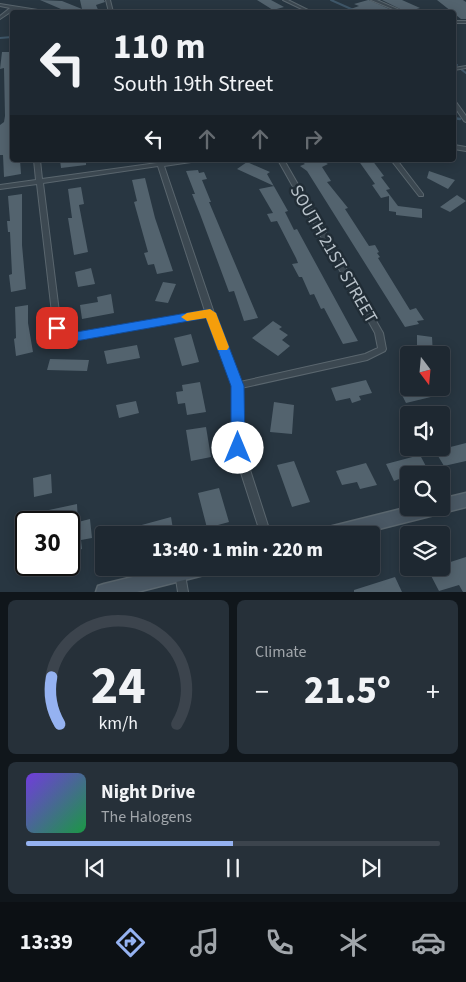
<!DOCTYPE html>
<meta charset="utf-8">
<style>
:root{--surface:#1e2831;--page:#263039;--text:#f1f3f6;--muted:#a1a6ab;--line:#3c444d;--accent:#95b2f1}
body{margin:0;font-family:"Source Sans 3",sans-serif;background:var(--page);color:var(--text);height:100vh;display:flex;flex-direction:column;font-size:19px;white-space:nowrap}
*{box-sizing:border-box;margin:0}
p{font-size:16px;color:var(--muted)}
.icon{flex:none;width:28px;height:28px;fill:none;stroke:currentColor;stroke-width:2;stroke-linecap:round;stroke-linejoin:round}
.map{position:relative;height:592px;overflow:hidden}
.drawer{display:flex;flex-direction:column;gap:8px;padding:8px;background:#10161b;flex:1}
.drawer>*{flex:none}
.guide{position:absolute;left:10px;top:10px;width:446px;height:152px;border-radius:5px;box-shadow:0 2px 12px #0003,0 0 0 1px var(--line);background:#1e2831;color:var(--text);overflow:hidden}
.needle{width:32px;rotate:164deg}
.fabs{position:absolute;left:400px;top:346px;display:grid;gap:10px}
.fabs a{display:grid;place-items:center;width:50px;height:50px;border-radius:5px;background:var(--surface);box-shadow:0 2px 12px #0003,0 0 0 1px var(--line);font-size:25px}
.speed{position:absolute;left:15px;top:511px;display:flex;gap:10px;font-size:25px;font-weight:700;text-align:center}
.speed>*{display:grid;place-content:center;width:65px;height:65px;border-radius:50%;background:var(--surface);box-shadow:0 2px 12px #0003,0 0 0 1px var(--line);line-height:1}
.speed .limit{border:2px solid #111;border-radius:8px;background:#fff;color:#111}
.pin{position:absolute;display:grid;place-items:center;width:42px;height:42px;color:#fff;margin:-21px;border-radius:10px;box-shadow:0 2px 8px #0006}
.me{position:absolute;width:55px;margin:-28px;rotate:0deg;stroke-linejoin:round;filter:drop-shadow(0 0 4px #0008)}
.turn{display:flex;align-items:center;gap:18px;height:105px;padding:0 20px;font-size:22px}
.turn .icon{width:65px;height:65px;stroke-width:2.5}
.turn b{display:block;font-size:35px;line-height:42px}
.lanes{display:flex;align-items:center;height:48px;padding:0 20px;background:#0003;justify-content:center;gap:25px;direction:ltr}
.lanes .off{opacity:.35}
.big{font-size:38px;font-weight:800;line-height:1.1}
.drawer .widget{flex:1;display:flex;flex-direction:column;justify-content:center;gap:8px;min-width:0;padding:0 18px;border-radius:8px;background:var(--page)}
.drawer .dial{align-items:center;gap:0}
.dial svg{height:130px;overflow:visible;fill:none;stroke:var(--line);stroke-width:7;stroke-linecap:round;text-anchor:middle}
.dial text{fill:var(--text);stroke:none}
.song{display:flex;align-items:center;gap:15px}
.cover{width:60px;height:60px;border-radius:8px;background:linear-gradient(135deg,hsl(260 70% 55%),hsl(140 70% 35%))}
.played{height:5px;border-radius:2px;background:linear-gradient(90deg,var(--accent) 50%,var(--line) 50%)}
.keys{display:flex;justify-content:space-around;direction:ltr}
.heat{display:flex;justify-content:space-between;align-items:center;font-size:28px;direction:ltr}
.drawer .tiles{flex:1;display:grid;gap:8px;grid-template-columns:1fr 1fr}
.widget:last-child{grid-column:span 2}
.trip{position:absolute;left:95px;top:526px;width:285px;height:50px;border-radius:5px;background:var(--surface);box-shadow:0 2px 12px #0003,0 0 0 1px var(--line);font-weight:800;line-height:50px;text-align:center}
.tabs{display:flex;height:80px;justify-content:space-around;align-items:center;background:#0c1014;color:var(--muted)}
.tabs .icon{width:35px;height:35px}
.tabs .active{color:var(--accent)}
.tabs b{font-size:22px;color:var(--text)}
.map>svg:first-child{display:block}
.lines{fill:none;stroke-linecap:round;stroke-linejoin:round}
.stream-far1{stroke:#3f5769;stroke-width:2}
.stream{stroke:#3f5769;stroke-width:2.5}
.building{fill:#53636e}
.street-casing{stroke:#5a666e;stroke-width:2}
.secondary-casing{stroke:#5a666e;stroke-width:3}
.street{fill:#3c4851;fill-rule:evenodd}
.secondary{fill:#4a5864;fill-rule:evenodd}
.route{fill:#1a73e8;stroke:#114b97}
.slow{fill:#f59e0b}
.labels{text-anchor:middle;stroke-width:5;stroke-linejoin:round;paint-order:stroke}
.street-label{font-size:18px;fill:#b9c3cb;stroke:#212d36}
</style>
<div class="map">
<svg width="466" height="592" viewBox="0 0 466 592">
<rect width="100%" height="100%" fill="#283641"/>
<g class="lines">
<!-- stream-far1 -->
<path class="stream-far1" d="M331,0L358,12
M0,38L12,37
M454,63L457,65
M462,70L466,73"/>
<!-- stream -->
<path class="stream" d="M454,118L460,119"/>
</g>
<!-- building -->
<path class="building" d="M40,0L62,1L82,9L80,0H104L105,2L96,5L99,12H68Z
M257,0H271L284,7L273,10Z
M368,0H369L396,12H345V11L359,6L354,4Z
M382,0H402L420,8L406,12Z
M437,0H463L466,2V19H461Z
M2,52H12V160H20L21,174L4,177L3,155H0V125L4,122L5,116L4,68L0,69Z
M60,160H86V165L61,168Z
M299,160H321L328,164L322,167L331,181L327,182L348,208L345,209L369,246L375,245L379,252L377,253L380,257L378,258L410,310L416,308L424,320L417,321L419,324L405,327L307,171L300,166L305,164Z
M358,160H372L384,176L381,177L390,189L386,190L398,206L422,209V218L396,215V212L389,211V196L381,198L372,185L375,184Z
M247,162L270,172L267,174L288,211L285,212L294,230L297,229L358,341L343,344L324,308L321,309L314,294L310,295L302,277H299L292,264L298,263L296,258L277,221L271,222L267,214L273,213L259,189L274,186L237,169Z
M198,170L199,173L204,172L207,179L202,180L211,202H209L258,318L244,321L234,291L229,292L200,214L192,194H195L186,171Z
M429,171L455,180L448,189L427,178Z
M145,178L155,218L173,271L157,274L154,264L148,265L144,253L148,252L134,202L137,201L132,180Z
M81,187L84,204L79,205L88,252L74,255L68,218H72L68,189Z
M22,194V245L26,289L11,292L9,275L12,274L10,232H8L7,221H10L8,196Z
M457,195L466,201L450,212L440,207Z
M91,268L95,284L78,287L75,272Z
M163,282L176,284L168,303L155,301Z
M111,294L114,313L82,319L80,305L98,302L97,297Z
M28,305V323L33,352L16,356L14,339L16,338L15,307Z
M273,321L282,327L279,329L288,335L282,340L290,346L278,356L252,338Z
M191,334L199,362L182,366L174,338Z
M417,335L432,337L433,355H410L409,346H417Z
M137,345L140,358L107,364L104,351Z
M50,359L89,360L87,371L47,370Z
M366,380L372,393L359,396L361,400L352,403L350,398L336,401L331,388Z
M200,382L206,412L187,415L185,403L178,404L176,392L183,391L182,385Z
M406,388H430L435,396L406,403L399,389Z
M136,401L139,413L119,418L116,405Z
M274,402L294,405L292,434L270,432Z
M206,427L211,457L191,461L186,430Z
M466,443V461L444,466L435,451Z
M420,455L429,472L409,475L394,481L386,464Z
M294,461L310,502L292,507L277,465Z
M366,463L377,485L360,489L357,482L342,485L336,471Z
M51,474L52,493L34,497L33,478Z
M219,488L229,522L207,528L198,493Z
M77,504L78,522L90,519L92,538L81,540L82,549L69,552V522L62,521L50,522L49,510Z
M171,517L174,535H128L127,529Z
M466,557V592H463L459,585L439,591L427,568H441V565Z
M395,577L402,592H354V590Z"/>
<g class="lines">
<defs>
<path id="street" d="M106,0H110L113,12H109Z
M283,0H288L312,12H308Z
M371,0H377L404,12H400Z
M0,4L44,11L46,12H39L15,9L0,19V16L10,8L0,6Z
M454,21H466V23H454Z
M466,66V68L454,70V68Z
M454,101L456,102L466,116V122L464,121L454,106Z
M454,145L466,147V151L454,149Z
M34,160H40L42,179L157,163L156,160H162L163,162L178,160H194L191,162L164,166L214,313L240,382L365,354L378,348L375,333L278,160H284L383,333L386,349L385,351L367,360L241,388L243,448L271,535H261L233,448V386L207,316L76,340L58,336L54,330L37,184L0,189V185L36,180ZM158,166L205,311L76,334L64,332L61,328L43,183Z
M391,160H397L423,194V196H419Z
M180,568L184,569L188,592H178L175,573L176,569Z"/>
<path id="secondary" d="M466,493V507L355,535H317L320,530L325,528L409,507L441,508V499Z
M170,568H208L206,574L200,576L137,592H96L98,586L104,584Z"/>
</defs>
<!-- street casing -->
<use href="#street" class="street-casing"/>
<!-- secondary casing -->
<use href="#secondary" class="secondary-casing"/>
<!-- street -->
<use href="#street" class="street"/>
<!-- secondary -->
<use href="#secondary" class="secondary"/>
</g>
<!-- route -->
<path class="route" d="M210,309L216,313L244,386L245,448L243,452L238,454L233,452L231,448V386L206,318L76,341L57,337L51,328L57,324L65,330L76,332Z"/>
<!-- slow -->
<path class="slow" d="M210,309L216,313L229,347L227,350H218L206,318L187,321L181,317L187,313Z"/>
<g class="labels">
<!-- street labels -->
<g class="street-label">
<text transform="translate(334 254) rotate(60)" y="6">SOUTH 21ST STREET</text>
</g>
</g>
</svg>
<div class="fabs">
<a><svg class="needle" viewBox="-14 -14 28 28"><path d="M0-13l5 13h-10z" fill="#e53935"/><path d="M0 13l5-13h-10z" fill="#a1a6ab"/></svg></a>
<a><svg class="icon" aria-label="sound" viewBox="0 0 24 24"><path d="M4 9h4l5-4v14l-5-4H4zM17 9q2 3 0 6"/></svg></a>
<a><svg class="icon" aria-label="search" viewBox="0 0 24 24"><circle cx="10" cy="10" r="6"/><path d="M15 15l6 6"/></svg></a>
<a><svg class="icon" aria-label="layers" viewBox="0 0 24 24"><path d="M12 4l9 5-9 5-9-5zM3 14l9 5 9-5"/></svg></a>
</div>
<div class="speed"><div class="limit">30</div></div>
<div class="pin" style="left:57px;top:328px;background:#d93025"><svg class="icon" aria-label="arrive" viewBox="0 0 24 24"><path d="M6 21V4h12l-3 4 3 4H6"/></svg></div>
<svg class="me" style="left:238px;top:448px" viewBox="-20 -20 40 40"><circle r="19" fill="#fff"/><path d="M0-13L10 11 0 6-10 11z" fill="#1a73e8"/></svg>
<div class="trip">13:40 · 1 min · 220 m</div>
<div class="guide">
<div class="turn"><svg class="icon" aria-label="left" viewBox="0 0 24 24"><path d="M17 20v-9H6M10 6l-5 5 5 5"/></svg><div><b>110 m</b>South 19th Street</div></div>
<div class="lanes"><svg class="icon" aria-label="left" viewBox="0 0 24 24"><path d="M17 20v-9H6M10 6l-5 5 5 5"/></svg><svg class="icon off" aria-label="ahead" viewBox="0 0 24 24"><path d="M12 20V5M6 11l6-6 6 6"/></svg><svg class="icon off" aria-label="ahead" viewBox="0 0 24 24"><path d="M12 20V5M6 11l6-6 6 6"/></svg><svg class="icon off" aria-label="right" viewBox="0 0 24 24"><path d="M7 20v-9h11M14 6l5 5-5 5"/></svg></div>
</div>
</div>
<section class="drawer">
<div class="tiles">
<div class="widget dial"><svg viewBox="0 0 100 80">
<path d="M14 69A42 42 0 1 1 86 69"/>
<path d="M14 69A42 42 0 0 1 9 40" stroke="#95b2f1"/>
<text x="50" y="56" font-size="32" font-weight="700">24</text>
<text x="50" y="72" font-size="11">km/h</text>
</svg></div>
<div class="widget"><p>Climate</p>
<div class="heat"><a>−</a><b class="big">21.5°</b><a>+</a></div>
</div>
<div class="widget">
<div class="song"><i class="cover"></i><div><b>Night Drive</b><p>The Halogens</p></div></div>
<div class="played"></div>
<div class="keys"><svg class="icon" aria-label="previous" viewBox="0 0 24 24"><path d="M18 5L8 12l10 7zM5 5v14"/></svg><svg class="icon" aria-label="pause" viewBox="0 0 24 24"><path d="M8 5v14M16 5v14"/></svg><svg class="icon" aria-label="next" viewBox="0 0 24 24"><path d="M6 5l10 7-10 7zM19 5v14"/></svg></div>
</div>
</div>
</section>
<nav class="tabs">
<b>13:39</b>
<svg class="icon active" aria-label="directions" viewBox="0 0 24 24"><path d="M12 3l9 9-9 9-9-9zM9 14v-3h6M13 9l2 2-2 2"/></svg>
<svg class="icon" aria-label="music" viewBox="0 0 24 24"><path d="M9 18V5l10-2v13"/><circle cx="6" cy="18" r="3"/><circle cx="16" cy="16" r="3"/></svg>
<svg class="icon" aria-label="phone" viewBox="0 0 24 24"><path d="M5 4h4l2 5-3 2q2 4 5 5l2-3 5 2v4C11 20 4 13 5 4z"/></svg>
<svg class="icon" aria-label="climate" viewBox="0 0 24 24"><path d="M12 3v18M4 7l16 10M4 17L20 7"/></svg>
<svg class="icon" aria-label="car" viewBox="0 0 24 24"><path d="M5 17H2v-5l4-1 3-4h7l3 4 3 1v5h-3M9 17h6M6 11h13"/><circle cx="7" cy="17" r="2"/><circle cx="17" cy="17" r="2"/></svg>
</nav>
